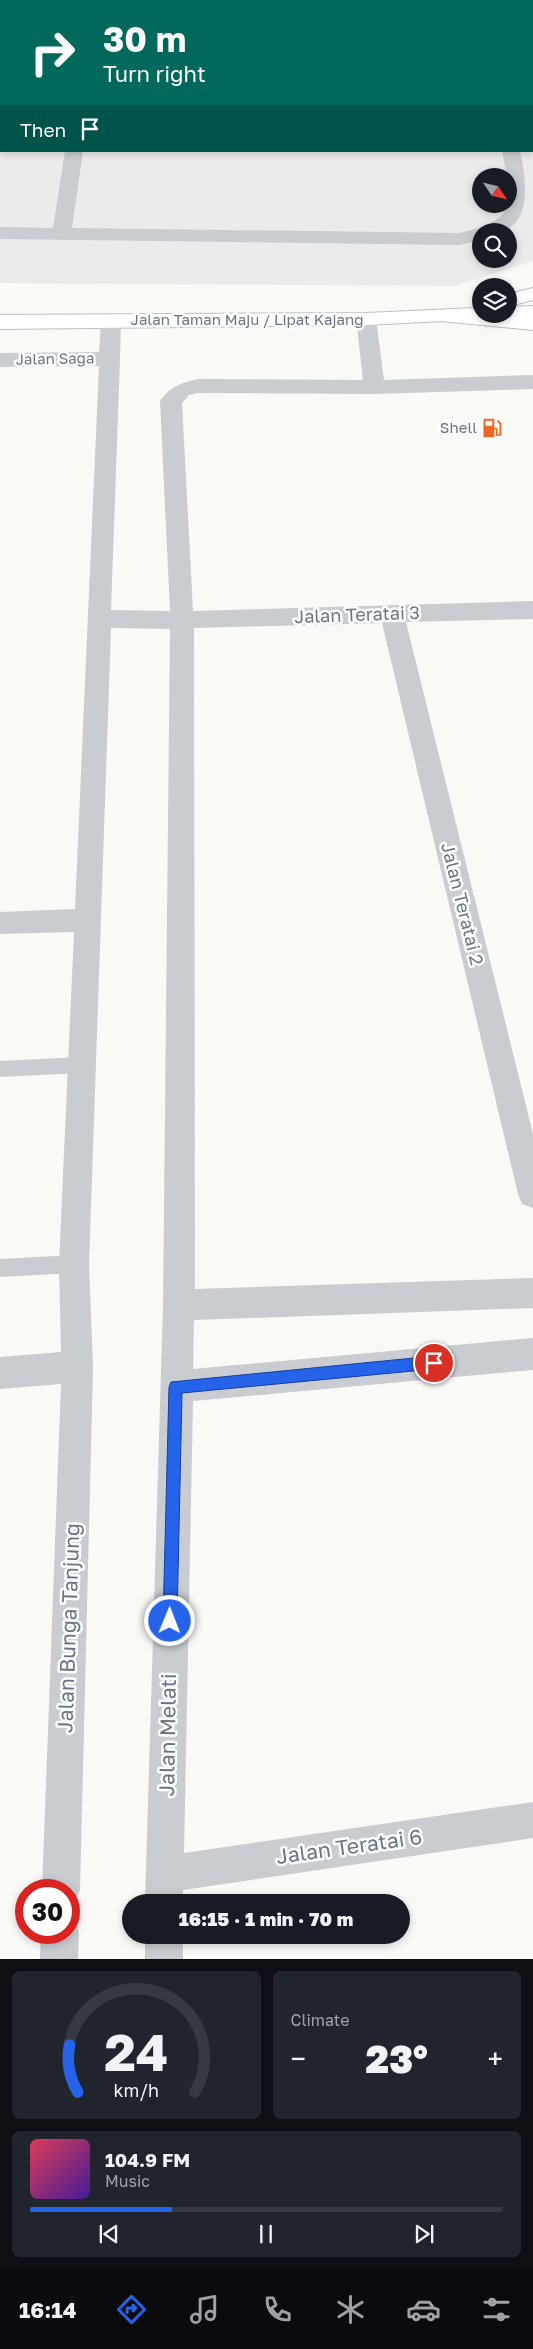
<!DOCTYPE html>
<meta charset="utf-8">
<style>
:root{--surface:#171b24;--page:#20242c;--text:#f1f3f6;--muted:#9ea1a6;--line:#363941;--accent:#2563eb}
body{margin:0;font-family:"Golos Text",sans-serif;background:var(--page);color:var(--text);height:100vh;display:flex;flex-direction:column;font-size:19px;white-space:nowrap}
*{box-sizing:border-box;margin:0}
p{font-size:16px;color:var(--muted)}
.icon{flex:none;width:28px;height:28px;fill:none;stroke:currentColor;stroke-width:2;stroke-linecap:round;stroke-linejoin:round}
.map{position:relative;height:1959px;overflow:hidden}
.details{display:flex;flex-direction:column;gap:12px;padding:12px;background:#0d0f14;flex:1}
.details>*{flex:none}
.hud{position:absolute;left:0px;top:0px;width:534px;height:152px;box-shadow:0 2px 8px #0003;background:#00695c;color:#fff;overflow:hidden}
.needle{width:32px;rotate:125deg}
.fabs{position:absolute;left:472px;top:168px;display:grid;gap:10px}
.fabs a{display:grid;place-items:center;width:45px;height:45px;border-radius:50%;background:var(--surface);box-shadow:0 2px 8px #0003;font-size:25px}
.speed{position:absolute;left:15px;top:1879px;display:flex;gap:10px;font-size:25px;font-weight:700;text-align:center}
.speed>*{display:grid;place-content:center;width:65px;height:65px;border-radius:50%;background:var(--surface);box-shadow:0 2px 8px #0003;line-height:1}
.speed .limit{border:8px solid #d22;background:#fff;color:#111}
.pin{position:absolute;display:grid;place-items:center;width:42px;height:42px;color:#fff;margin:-21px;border:2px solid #fff;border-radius:50%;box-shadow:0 1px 5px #0007}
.me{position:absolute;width:55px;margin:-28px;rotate:1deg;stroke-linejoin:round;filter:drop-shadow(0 0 4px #0008)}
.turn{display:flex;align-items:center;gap:18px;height:105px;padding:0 20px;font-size:22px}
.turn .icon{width:65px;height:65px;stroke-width:2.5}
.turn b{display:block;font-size:35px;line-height:42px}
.then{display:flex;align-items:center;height:48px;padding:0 20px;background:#0003;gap:10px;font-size:19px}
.big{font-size:38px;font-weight:800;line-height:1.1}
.details .widget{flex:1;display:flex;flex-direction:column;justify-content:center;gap:8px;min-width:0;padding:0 18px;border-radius:8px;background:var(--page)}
.details .dial{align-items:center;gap:0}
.dial svg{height:130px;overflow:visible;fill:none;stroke:var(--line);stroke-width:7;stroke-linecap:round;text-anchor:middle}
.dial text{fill:var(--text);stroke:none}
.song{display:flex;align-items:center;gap:15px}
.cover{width:60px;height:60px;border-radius:8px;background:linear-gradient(135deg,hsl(350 70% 55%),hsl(260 70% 35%))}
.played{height:5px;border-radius:2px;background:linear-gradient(90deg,var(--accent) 30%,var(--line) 30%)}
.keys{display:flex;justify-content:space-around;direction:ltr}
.heat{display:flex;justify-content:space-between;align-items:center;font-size:28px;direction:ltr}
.details .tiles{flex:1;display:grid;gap:12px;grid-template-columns:1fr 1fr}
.widget:last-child{grid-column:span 2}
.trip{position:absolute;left:122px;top:1894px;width:288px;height:50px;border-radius:25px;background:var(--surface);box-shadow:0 2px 8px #0003;font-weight:800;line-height:50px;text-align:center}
.tab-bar{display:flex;height:80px;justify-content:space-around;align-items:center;background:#090b0e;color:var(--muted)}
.tab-bar .icon{width:35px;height:35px}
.tab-bar .selected{color:var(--accent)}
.tab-bar b{font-size:22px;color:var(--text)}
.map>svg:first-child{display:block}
.built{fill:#eaebea;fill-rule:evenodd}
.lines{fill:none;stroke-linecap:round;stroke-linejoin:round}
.secondary-casing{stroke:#bbbfc5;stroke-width:2}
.primary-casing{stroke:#bcbfc4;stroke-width:2}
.lane{fill:#c9ccd0;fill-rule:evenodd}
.street{fill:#c9ccd0;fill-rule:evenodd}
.secondary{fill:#fff;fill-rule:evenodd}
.primary{fill:#fff;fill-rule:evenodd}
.route{fill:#2563eb;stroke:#184099}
.labels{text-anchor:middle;stroke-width:5;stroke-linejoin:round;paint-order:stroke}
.far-street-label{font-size:15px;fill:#667689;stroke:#fff}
.far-poi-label{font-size:15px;fill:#667689;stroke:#fff;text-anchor:end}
.street-label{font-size:18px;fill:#667689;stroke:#fff}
.near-street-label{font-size:21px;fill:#667689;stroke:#fff}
</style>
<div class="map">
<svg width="533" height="1959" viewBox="0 0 533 1959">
<rect width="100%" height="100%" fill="#f9f9f6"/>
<!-- built -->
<path class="built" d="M0,0L391,1H1V151H532L533,50V261L455,286L0,283ZM481,176H509V204H481ZM481,231H509V259H481Z"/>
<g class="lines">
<defs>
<path id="secondary" d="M533,306V318L509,319L502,318L499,314H509V307Z
M476,308L481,309V314H486L483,319L366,325L0,329V315L366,313Z"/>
<path id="primary" d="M533,288V300L509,306V294Z
M448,310L533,316V330L441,321L438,316L441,311Z"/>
</defs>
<!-- secondary casing -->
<use href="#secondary" class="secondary-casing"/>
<!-- primary casing -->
<use href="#primary" class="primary-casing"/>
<!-- lane -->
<path class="lane" d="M80,1057L86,1059L89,1065L86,1071L80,1073L0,1077V1061Z
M74,1255L81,1257L84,1264L81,1271L74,1273L0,1277V1259Z"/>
<!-- street -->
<path class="street" d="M84,0H100V1H84Z
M450,0H469V1H450Z
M532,20H533V31H532Z
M65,151H83L72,228L459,233C478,229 506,222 509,201C510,193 509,184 509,176H507L502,151H520C525,175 533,219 505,230C498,233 489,231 481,231V240L459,245L0,239V227L53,228Z
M366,313L373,314L376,319L384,380L533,375V389L374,394L198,393L189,395L182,403L193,611L533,601V619L406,622L533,1134V1208L522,1204L518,1194L382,623L194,628L195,1289L533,1278V1308L194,1320L193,1369L533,1338V1370L193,1401L184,1853L533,1802V1838L183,1890V1902H145L163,1305L170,629L111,628L89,1264L93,1367L80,1890L74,1903L69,1905V1890H42L61,1384L0,1389V1357L61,1352L59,1264L74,932L0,934V912L75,909L99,366L0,367V353L99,352L101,321L104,316L111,314L118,316L121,321L120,359L111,610L170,611L160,401C170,386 182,383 198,379L363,380L356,319L359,314Z
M69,1917L73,1919L79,1932L78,1959H40L41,1932H69Z
M145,1935H183V1959H145Z"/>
<!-- secondary -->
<use href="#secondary" class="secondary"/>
<!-- primary -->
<use href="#primary" class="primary"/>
</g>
<!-- route -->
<path class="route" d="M434,1356L438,1358L440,1363L438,1367L434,1369L182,1393L177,1621L175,1626L170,1628L165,1626L163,1621L169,1387L171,1382Z"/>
<!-- icons -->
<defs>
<symbol id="fuel-bare" viewBox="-9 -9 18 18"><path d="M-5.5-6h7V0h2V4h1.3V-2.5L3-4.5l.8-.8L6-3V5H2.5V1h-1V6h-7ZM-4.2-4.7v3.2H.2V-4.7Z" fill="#ed6623" stroke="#fff" stroke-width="2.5" paint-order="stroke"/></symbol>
</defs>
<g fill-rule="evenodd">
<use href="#fuel-bare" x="478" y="414" width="28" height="28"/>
</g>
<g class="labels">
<!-- far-street labels -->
<g class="far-street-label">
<text x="247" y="325">Jalan Taman Maju / Lipat Kajang</text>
<text transform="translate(55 359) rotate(-1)" y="5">Jalan Saga</text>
</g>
<!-- far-poi labels -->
<g class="far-poi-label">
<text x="477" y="433">Shell</text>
</g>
<!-- street labels -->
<g class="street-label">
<text transform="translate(357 615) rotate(-2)" y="6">Jalan Teratai 3</text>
<text transform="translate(462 904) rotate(76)" y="6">Jalan Teratai 2</text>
</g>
<!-- near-street labels -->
<g class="near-street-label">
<text transform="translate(69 1628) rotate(-88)" y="7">Jalan Bunga Tanjung</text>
<text transform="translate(168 1735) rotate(-89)" y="7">Jalan Melati</text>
<text transform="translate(349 1847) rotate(-8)" y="7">Jalan Teratai 6</text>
</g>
</g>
</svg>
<div class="fabs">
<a><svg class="needle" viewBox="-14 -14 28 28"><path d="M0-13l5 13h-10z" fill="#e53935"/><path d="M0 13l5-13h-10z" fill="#9ea1a6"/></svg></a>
<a><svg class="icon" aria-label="search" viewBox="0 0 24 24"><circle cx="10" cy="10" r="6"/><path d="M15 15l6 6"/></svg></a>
<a><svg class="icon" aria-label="layers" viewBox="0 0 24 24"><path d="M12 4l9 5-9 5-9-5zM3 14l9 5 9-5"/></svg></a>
</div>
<div class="speed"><div class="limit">30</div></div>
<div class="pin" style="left:434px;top:1363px;background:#d93025"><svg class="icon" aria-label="arrive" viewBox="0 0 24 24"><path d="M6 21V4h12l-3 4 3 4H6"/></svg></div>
<svg class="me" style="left:170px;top:1621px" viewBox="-20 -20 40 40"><circle r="17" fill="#2563eb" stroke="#fff" stroke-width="3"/><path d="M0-11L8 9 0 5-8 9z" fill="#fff"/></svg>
<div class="trip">16:15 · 1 min · 70 m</div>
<div class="hud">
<div class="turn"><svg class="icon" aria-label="right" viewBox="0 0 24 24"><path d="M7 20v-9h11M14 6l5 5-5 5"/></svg><div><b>30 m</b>Turn right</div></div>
<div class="then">Then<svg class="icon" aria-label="arrive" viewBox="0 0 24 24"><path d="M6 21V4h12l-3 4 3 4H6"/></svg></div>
</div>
</div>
<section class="details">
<div class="tiles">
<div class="widget dial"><svg viewBox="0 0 100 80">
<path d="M14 69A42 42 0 1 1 86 69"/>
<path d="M14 69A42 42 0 0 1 9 40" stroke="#2563eb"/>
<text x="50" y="56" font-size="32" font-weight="700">24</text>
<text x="50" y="72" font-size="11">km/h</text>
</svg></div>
<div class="widget"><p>Climate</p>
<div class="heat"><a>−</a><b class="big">23°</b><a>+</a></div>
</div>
<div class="widget">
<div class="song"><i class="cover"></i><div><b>104.9 FM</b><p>Music</p></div></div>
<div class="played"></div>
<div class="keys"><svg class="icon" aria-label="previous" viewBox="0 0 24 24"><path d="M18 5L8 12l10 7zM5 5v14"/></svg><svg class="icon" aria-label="pause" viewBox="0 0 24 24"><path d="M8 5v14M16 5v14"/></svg><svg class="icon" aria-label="next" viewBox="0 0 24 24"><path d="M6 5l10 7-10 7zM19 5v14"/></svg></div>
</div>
</div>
</section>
<nav class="tab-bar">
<b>16:14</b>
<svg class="icon selected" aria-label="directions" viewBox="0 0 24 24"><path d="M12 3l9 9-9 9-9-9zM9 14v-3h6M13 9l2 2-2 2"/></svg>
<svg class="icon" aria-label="music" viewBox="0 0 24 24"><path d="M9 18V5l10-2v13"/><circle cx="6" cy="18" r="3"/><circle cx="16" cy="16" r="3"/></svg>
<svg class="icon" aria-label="phone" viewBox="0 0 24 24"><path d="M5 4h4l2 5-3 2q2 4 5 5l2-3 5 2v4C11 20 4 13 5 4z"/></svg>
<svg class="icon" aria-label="climate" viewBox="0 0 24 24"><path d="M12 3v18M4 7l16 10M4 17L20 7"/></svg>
<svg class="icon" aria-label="car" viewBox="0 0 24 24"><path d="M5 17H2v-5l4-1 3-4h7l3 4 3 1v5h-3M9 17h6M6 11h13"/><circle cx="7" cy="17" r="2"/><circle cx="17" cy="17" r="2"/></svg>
<svg class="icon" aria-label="filters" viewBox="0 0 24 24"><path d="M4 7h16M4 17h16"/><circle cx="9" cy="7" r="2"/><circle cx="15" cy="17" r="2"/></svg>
</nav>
